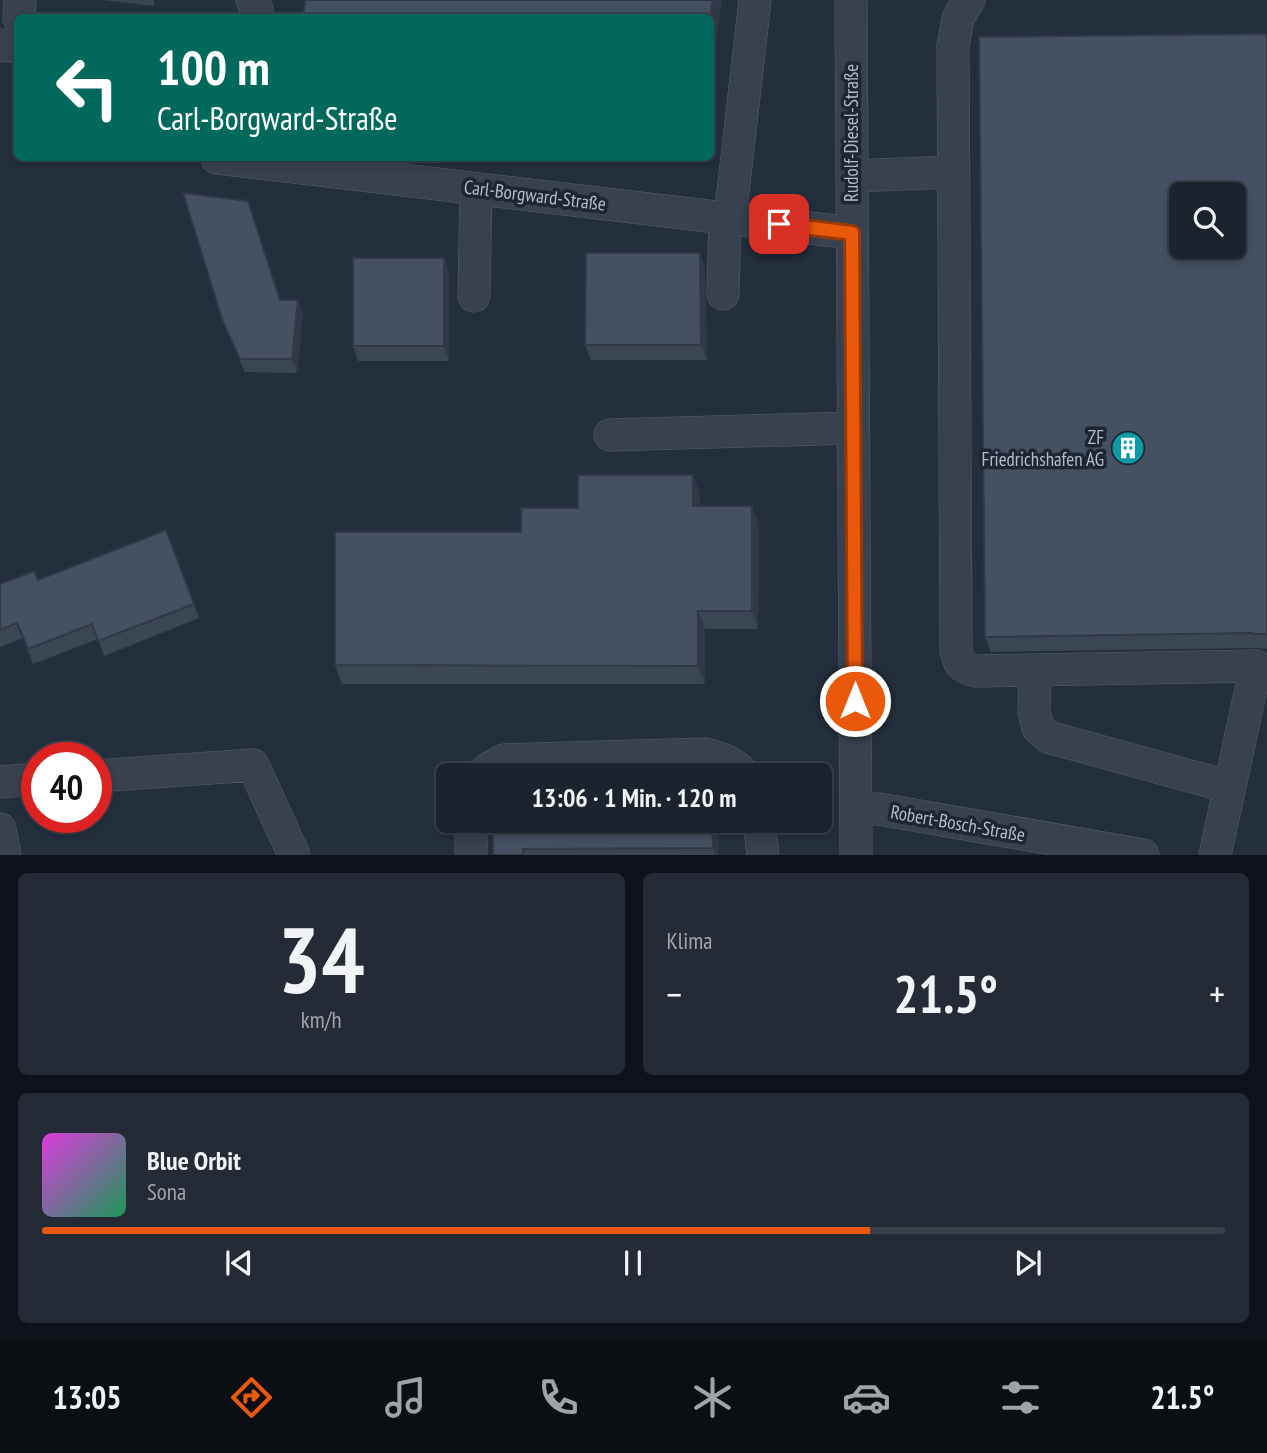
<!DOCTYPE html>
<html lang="de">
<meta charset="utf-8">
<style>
:root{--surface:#1b232e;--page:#242b36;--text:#f1f3f6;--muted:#a0a4aa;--line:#39404a;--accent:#ea580c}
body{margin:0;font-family:"PT Sans Narrow",sans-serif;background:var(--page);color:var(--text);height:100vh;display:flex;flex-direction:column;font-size:26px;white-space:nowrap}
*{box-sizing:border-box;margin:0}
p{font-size:23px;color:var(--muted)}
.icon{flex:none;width:38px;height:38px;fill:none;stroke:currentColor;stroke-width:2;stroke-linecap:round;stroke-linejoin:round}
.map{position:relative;height:855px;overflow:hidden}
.details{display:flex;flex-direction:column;gap:18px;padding:18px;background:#0f1319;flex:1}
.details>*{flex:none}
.guide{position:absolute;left:14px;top:14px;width:700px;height:147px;border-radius:10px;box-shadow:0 4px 10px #0003,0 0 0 2px var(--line);background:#00695c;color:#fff;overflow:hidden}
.controls{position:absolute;left:1169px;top:182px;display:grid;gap:14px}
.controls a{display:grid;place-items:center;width:77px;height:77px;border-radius:10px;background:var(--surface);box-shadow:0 4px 10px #0003,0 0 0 2px var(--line);font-size:35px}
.speed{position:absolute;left:21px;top:742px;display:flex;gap:14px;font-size:35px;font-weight:700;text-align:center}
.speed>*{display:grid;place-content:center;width:91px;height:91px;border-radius:50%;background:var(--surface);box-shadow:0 4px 10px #0003,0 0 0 2px var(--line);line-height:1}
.speed .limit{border:10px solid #d22;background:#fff;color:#111}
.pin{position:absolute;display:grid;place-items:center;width:60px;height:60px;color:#fff;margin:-30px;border-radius:14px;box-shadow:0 4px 10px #0006}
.me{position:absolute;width:77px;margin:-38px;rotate:0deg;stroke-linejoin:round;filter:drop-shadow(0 0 5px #0008)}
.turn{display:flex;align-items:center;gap:24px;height:147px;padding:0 28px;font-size:32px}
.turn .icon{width:91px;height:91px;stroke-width:2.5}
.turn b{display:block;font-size:49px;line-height:60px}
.big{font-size:52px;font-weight:700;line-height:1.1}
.details .tile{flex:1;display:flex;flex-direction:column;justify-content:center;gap:10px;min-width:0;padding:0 24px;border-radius:10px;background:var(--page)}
.details .dial{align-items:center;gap:0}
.dial b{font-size:91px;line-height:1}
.song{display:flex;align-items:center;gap:21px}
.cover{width:84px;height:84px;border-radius:10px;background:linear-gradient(135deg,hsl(300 70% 55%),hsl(150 70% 35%))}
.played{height:7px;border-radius:4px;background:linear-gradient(90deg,var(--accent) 70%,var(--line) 70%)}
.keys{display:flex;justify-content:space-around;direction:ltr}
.heat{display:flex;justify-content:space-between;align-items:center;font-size:38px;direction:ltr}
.details .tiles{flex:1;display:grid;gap:18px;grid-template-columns:1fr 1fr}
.tile:last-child{grid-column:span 2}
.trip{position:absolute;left:436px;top:763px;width:396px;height:70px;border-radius:10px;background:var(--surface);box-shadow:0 4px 10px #0003,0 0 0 2px var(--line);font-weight:700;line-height:70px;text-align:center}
.menu{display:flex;height:112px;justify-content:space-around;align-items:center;background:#0b0e12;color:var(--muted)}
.menu .icon{width:49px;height:49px}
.menu .current{color:var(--accent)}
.menu b{font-size:32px;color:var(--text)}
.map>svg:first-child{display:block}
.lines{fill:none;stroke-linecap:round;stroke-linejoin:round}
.minor-casing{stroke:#565f6c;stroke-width:33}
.minor{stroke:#38414e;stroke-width:32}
.wall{fill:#3b4654}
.shaded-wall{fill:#303945}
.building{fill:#455162;stroke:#303945;stroke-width:2;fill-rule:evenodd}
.route-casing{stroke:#983908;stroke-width:18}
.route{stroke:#ea580c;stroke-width:12}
.labels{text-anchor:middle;stroke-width:7;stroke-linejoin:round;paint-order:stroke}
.street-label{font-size:19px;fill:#b4bcc9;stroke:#1d2633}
.poi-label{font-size:19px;fill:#b4bcc9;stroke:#1d2633;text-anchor:end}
</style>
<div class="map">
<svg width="1267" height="855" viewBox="0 0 1267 855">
<rect width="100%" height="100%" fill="#242f3e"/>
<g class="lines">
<defs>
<path id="minor" d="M252,0L257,10V18
M851,0L856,855
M969,0L958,18L953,46L956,648C958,663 960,667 976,671L1256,666L1215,855
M19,18L20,0
M0,45L18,47
M217,158L852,233
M852,176L953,172
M730,218L755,0
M723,294L725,218
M474,296L476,189
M610,435L853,428
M1035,670L1034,712L1038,728L1048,737L1230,787
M480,775L489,768L504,760L705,754C721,758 734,762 744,775
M96,776L253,765L294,855
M0,782L37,779
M856,809H879L1143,855
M759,821L763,855
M0,829L5,855
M471,855V821"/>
</defs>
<!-- minor casing -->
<use href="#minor" class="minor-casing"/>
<!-- minor -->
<use href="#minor" class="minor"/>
</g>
<!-- wall -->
<path class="wall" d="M103,0H154V6Z
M1267,34V649L1256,648L991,652L985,637Z
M248,201L280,300L303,313L297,373L245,372L223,322Z
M444,258L449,273V361H358L353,346Z
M705,268L707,360H591L585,345Z
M700,493L699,506L759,525L758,629H705V684H342L335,665L521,532Z
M166,530L199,618L104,656L98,639L33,664L23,638L0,647V584L38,580Z
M493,821H719V855H493Z"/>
<!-- shaded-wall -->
<path class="shaded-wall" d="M713,0H722L710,94V21Z
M700,253L705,268L707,360L701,345Z
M444,258L449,273V361L444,346Z
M298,300L303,313L297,373L292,359Z
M693,475L700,493L699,524L693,506Z
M752,506L759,525L758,629L752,611Z
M698,611L705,629V684L698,666Z
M712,821H719V855H715L713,848Z"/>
<!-- building -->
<path class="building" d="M305,0H713L710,21V18H303Z
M1267,34V634H1256L1250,633L985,637L979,37ZM1181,194H1234V247H1181Z
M183,193L248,201L280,300H298L292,359H240L223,322Z
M586,253H700L701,345H585Z
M353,258H444V346H353Z
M578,475H693V506H752V611H698V666L335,665V532H521V508H578Z
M166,530L194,604L98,641L92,624L28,649L17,623L0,630V584L34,571L38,580Z
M493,821H712L713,848L523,849V855H493Z"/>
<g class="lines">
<defs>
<path id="route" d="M779,224L852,233L855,701"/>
</defs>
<!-- route casing -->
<use href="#route" class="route-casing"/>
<!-- route -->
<use href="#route" class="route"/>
</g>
<!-- icons -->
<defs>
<symbol id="building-disc" viewBox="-11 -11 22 22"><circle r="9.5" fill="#0f9aa8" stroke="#1d2633"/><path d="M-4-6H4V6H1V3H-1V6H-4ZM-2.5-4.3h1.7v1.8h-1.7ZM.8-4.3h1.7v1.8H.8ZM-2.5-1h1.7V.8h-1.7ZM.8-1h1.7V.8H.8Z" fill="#fff"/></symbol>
</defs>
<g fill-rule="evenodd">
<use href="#building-disc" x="1109" y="429" width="38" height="38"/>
</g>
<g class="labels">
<!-- street labels -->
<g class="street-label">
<text transform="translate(851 133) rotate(-90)" y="7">Rudolf-Diesel-Straße</text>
<text transform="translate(535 195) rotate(7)" y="7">Carl-Borgward-Straße</text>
<text transform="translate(958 823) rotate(10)" y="7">Robert-Bosch-Straße</text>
</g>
<!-- poi labels -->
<g class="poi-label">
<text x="1104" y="444">ZF<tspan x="1104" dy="22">Friedrichshafen AG</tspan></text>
</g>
</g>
</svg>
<div class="controls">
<a><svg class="icon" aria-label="search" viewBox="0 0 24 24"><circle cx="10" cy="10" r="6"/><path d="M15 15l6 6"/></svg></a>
</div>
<div class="speed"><div class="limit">40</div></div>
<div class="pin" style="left:779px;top:224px;background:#d93025"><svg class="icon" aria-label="arrive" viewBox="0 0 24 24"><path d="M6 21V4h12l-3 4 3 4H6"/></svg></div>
<svg class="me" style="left:855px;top:701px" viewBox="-20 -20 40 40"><circle r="17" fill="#ea580c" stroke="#fff" stroke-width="3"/><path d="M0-11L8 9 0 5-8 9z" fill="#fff"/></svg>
<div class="trip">13:06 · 1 Min. · 120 m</div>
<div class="guide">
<div class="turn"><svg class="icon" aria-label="left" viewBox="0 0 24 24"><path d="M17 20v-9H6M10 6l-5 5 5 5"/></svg><div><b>100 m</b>Carl-Borgward-Straße</div></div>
</div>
</div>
<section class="details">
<div class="tiles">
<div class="tile dial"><b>34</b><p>km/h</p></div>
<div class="tile"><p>Klima</p>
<div class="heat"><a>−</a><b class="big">21.5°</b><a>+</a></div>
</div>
<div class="tile">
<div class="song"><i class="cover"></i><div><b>Blue Orbit</b><p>Sona</p></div></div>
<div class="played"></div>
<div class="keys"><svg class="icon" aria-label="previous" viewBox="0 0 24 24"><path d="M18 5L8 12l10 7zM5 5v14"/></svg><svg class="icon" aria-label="pause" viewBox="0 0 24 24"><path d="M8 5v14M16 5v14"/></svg><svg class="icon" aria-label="next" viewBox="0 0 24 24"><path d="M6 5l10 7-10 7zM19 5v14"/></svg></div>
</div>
</div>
</section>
<nav class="menu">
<b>13:05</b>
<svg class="icon current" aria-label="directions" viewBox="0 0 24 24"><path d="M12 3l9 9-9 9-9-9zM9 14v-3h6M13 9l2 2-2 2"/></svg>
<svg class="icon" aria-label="music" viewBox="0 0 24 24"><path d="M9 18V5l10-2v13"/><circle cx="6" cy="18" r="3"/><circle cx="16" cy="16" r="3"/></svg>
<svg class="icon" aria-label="phone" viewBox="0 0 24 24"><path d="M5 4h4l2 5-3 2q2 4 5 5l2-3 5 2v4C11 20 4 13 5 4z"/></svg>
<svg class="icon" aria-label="climate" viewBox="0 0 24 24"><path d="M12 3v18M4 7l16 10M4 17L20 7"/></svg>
<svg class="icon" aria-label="car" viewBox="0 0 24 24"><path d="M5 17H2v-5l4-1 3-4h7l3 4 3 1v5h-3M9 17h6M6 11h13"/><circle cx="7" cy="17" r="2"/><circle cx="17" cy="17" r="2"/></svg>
<svg class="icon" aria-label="filters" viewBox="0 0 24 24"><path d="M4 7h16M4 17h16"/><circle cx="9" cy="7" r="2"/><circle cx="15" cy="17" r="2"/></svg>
<b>21.5°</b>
</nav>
